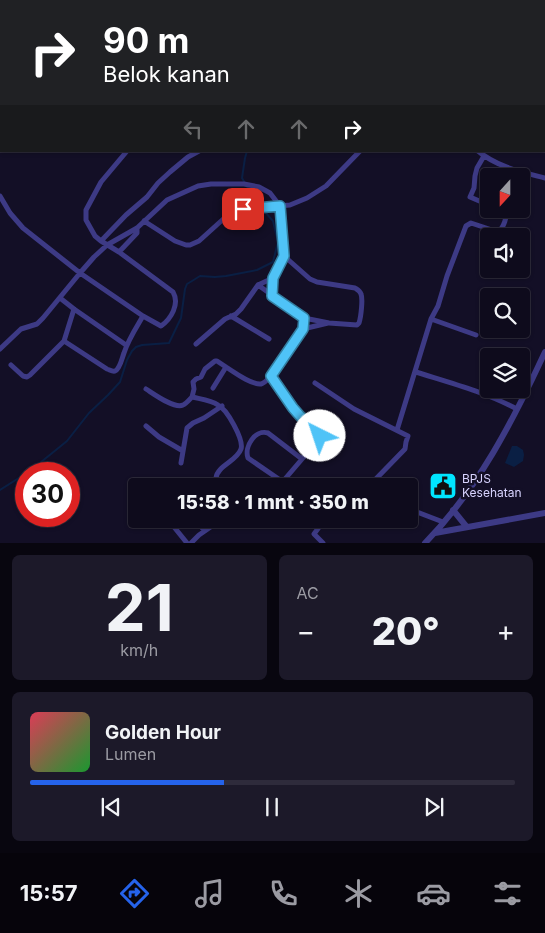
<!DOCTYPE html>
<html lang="id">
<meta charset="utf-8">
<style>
:root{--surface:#0e0b1c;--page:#1c1929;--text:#f1f3f6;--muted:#9b9ba3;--line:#2e2b3b;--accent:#2563eb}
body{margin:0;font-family:Inter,sans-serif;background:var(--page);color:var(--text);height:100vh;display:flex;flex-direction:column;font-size:19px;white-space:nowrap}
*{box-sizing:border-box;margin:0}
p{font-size:16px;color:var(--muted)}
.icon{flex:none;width:28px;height:28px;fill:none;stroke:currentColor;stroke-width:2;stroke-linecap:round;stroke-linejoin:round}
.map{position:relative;height:543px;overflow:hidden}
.side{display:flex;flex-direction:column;gap:12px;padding:12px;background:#08060f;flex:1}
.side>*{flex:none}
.guide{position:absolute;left:0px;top:0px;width:545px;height:152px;box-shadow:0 1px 4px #0004,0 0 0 1px var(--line);background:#202124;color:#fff;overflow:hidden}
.needle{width:32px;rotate:201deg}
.controls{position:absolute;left:480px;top:168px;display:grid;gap:10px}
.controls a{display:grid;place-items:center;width:50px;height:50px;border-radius:5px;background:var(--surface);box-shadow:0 1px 4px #0004,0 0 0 1px var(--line);font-size:25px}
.speed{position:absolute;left:15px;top:462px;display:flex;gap:10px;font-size:25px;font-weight:700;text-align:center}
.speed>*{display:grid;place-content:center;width:65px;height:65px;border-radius:50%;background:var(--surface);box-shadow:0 1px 4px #0004,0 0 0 1px var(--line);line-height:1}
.speed .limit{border:8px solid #d22;background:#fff;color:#111}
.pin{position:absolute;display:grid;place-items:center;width:42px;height:42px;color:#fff;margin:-21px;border-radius:10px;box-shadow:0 2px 8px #0006}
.me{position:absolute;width:55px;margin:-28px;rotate:319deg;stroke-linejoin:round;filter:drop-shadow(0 0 4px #0008)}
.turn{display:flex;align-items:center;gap:18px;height:105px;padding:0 20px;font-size:22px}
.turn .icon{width:65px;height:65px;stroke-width:2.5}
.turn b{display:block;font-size:35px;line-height:42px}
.lanes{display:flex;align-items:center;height:48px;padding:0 20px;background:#0003;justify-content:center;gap:25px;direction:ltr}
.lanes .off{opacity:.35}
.big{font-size:38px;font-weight:800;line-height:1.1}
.side .card{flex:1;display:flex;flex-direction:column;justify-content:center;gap:8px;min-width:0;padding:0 18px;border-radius:8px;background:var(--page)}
.side .dial{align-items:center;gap:0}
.dial b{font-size:65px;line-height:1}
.song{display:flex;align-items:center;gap:15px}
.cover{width:60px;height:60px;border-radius:8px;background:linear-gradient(135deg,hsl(350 70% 55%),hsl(130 70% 35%))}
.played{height:5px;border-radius:2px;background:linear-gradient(90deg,var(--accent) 40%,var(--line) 40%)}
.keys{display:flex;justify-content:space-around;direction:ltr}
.heat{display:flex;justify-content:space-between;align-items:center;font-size:28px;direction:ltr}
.side .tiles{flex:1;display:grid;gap:12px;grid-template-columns:1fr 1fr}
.card:last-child{grid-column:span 2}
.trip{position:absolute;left:128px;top:478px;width:290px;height:50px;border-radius:5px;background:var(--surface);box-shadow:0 1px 4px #0004,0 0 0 1px var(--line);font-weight:800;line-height:50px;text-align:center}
.dock{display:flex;height:80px;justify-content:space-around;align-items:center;background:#06040b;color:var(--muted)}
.dock .icon{width:35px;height:35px}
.dock .active{color:var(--accent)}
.dock b{font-size:22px;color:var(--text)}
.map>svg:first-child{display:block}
.water{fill:#0a1f44}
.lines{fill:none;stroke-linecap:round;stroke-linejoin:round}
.stream{stroke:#0a1f44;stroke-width:2}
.minor{stroke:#3d3a85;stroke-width:5}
.tertiary{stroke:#3d3a85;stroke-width:6}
.route-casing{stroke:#337fa1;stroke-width:12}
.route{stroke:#4fc3f7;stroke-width:9}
.labels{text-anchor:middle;stroke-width:5;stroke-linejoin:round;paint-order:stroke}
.poi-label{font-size:12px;fill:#d9d4ff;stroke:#130f26;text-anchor:start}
</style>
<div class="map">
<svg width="545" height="543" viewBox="0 0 545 543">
<rect width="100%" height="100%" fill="#130f26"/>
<!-- water -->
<path class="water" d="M512,446H517L523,450L524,455L523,461L514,467L505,463Z"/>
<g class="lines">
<!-- stream -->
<path class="stream" d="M387,1L388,0
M0,490L30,471L67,441L89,413L108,395L120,382L127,360L132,351L136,347L142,345L169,343L181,318L185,289L187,284L192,281L200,276L215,277L226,276L257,270L273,262L278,242L273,221L256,202L242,178L245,158L247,151"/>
<!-- minor -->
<path class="minor" d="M259,0L261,1
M276,0L277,1
M192,1V0
M340,1L342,0
M544,106H545
M0,130H1
M544,141H545
M478,151C497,167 522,172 545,178
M484,156L477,168L475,176L474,188L470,197L484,203L489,207
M0,196L10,213L23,228L80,273L143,316L161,326C171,319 180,304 173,292L119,252L101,241L95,236L86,220V210L101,182L127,151
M494,209L507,214
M144,221L175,241L186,245H190L199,241L230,213L243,209L290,205L307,198L326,186L360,151
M101,241L126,215L147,197L158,183L170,172L188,157L199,151
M119,252L137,233V228
M284,256L310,279L317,282L355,288C358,290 360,291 361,294C363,299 361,317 359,323L357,325L329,323L304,318
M258,285L304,318L303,329L271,376C278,387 285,399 294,409C302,418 316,424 320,434L314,445L279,486
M60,298L74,309L126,345
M231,316L269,339
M431,319L476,335
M303,329L328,323
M64,341L107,369C110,370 113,372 115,371C120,369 122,358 124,353C128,340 136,328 143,316
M196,344L225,319L236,314L241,309L258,285L273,278
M0,349L21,329L37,324L43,318L80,273L94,257L107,245L137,228L167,200L198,186L211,184H244L259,187L270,193L280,206L284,256L273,278L272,296
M11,365L23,376L27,377L30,375L64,341L74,309
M416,372C451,383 485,392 517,409
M315,383L354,409L408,436L406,442L405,449L369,486
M213,388L226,367C234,372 251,385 261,384C265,383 268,379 271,376
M146,389C154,394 174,409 183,405C186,404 190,399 192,397
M146,426L159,437L183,451
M397,430L431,319L438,306L447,276L466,226L471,223L498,232C504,228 507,216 507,209
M181,463L187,428L193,423L204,418L222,406
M283,482L248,458C244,447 255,429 268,433L302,459
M216,486C216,484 216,481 216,478C217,466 237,461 241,449C244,440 227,409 218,405C211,400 200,399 192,397L194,389L193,382L196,379L201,377L205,369L215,361H217L226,367
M409,509L443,522
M170,519V522L187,543
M196,519V521L205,531
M191,543L199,535L212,526
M323,543L314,534L325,519"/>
<!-- tertiary -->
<path class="tertiary" d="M453,510L466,526
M435,533L545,513
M425,543C478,489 513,421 545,352"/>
</g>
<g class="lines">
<defs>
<path id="route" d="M243,209L280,206L284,256L273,278L272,296L304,318L303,329L271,376L293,408L300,416L320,432V436"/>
</defs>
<!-- route casing -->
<use href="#route" class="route-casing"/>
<!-- route -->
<use href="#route" class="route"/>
</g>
<!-- icons -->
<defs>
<symbol id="civic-square" viewBox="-11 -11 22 22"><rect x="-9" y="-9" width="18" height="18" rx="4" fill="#00e5ff" stroke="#130f26"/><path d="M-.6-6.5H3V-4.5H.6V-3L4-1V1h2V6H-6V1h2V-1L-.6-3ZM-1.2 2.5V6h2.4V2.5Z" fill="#111"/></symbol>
</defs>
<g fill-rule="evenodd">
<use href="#civic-square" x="427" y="470" width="32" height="32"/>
</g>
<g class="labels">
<!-- poi labels -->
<g class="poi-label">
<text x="462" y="483">BPJS<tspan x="462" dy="14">Kesehatan</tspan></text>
</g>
</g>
</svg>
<div class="controls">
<a><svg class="needle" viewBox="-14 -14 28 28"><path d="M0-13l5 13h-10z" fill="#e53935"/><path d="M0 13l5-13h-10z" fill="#9b9ba3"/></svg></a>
<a><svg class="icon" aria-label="sound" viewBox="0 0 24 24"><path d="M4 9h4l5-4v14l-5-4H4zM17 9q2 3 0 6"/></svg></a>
<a><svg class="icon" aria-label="search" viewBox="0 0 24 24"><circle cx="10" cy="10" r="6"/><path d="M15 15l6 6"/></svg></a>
<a><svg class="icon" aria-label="layers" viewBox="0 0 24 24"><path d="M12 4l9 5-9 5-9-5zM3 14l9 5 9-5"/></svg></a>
</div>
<div class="speed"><div class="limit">30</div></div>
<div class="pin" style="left:243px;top:209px;background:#d93025"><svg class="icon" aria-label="arrive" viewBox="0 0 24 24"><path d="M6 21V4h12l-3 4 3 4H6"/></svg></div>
<svg class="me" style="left:320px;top:436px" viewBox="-20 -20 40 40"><circle r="19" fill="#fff"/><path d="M0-13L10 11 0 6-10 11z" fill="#4fc3f7"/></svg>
<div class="trip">15:58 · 1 mnt · 350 m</div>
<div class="guide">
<div class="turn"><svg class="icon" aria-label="right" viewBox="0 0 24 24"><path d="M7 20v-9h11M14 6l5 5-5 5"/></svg><div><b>90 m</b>Belok kanan</div></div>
<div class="lanes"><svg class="icon off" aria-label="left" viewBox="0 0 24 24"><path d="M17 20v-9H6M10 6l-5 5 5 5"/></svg><svg class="icon off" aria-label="ahead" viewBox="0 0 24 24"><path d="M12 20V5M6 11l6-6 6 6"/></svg><svg class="icon off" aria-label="ahead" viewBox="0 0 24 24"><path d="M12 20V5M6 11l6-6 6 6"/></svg><svg class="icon" aria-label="right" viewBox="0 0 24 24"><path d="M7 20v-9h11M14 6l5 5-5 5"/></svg></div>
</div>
</div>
<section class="side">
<div class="tiles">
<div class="card dial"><b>21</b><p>km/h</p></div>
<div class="card"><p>AC</p>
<div class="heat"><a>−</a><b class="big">20°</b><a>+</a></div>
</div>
<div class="card">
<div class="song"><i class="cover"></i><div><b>Golden Hour</b><p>Lumen</p></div></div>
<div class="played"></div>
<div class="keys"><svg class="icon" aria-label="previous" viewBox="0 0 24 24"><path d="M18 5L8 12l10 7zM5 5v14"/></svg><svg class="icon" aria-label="pause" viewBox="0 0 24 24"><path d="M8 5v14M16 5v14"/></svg><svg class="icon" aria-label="next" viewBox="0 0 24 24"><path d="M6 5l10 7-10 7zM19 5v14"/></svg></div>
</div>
</div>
</section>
<nav class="dock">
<b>15:57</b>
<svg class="icon active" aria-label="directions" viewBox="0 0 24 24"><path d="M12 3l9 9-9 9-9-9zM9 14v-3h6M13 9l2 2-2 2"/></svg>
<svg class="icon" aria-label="music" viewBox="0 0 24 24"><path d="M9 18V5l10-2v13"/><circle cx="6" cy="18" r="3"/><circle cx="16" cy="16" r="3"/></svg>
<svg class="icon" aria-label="phone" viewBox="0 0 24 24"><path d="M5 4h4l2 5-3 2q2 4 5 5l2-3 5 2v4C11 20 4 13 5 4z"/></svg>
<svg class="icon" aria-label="climate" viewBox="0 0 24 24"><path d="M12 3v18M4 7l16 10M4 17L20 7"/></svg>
<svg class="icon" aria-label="car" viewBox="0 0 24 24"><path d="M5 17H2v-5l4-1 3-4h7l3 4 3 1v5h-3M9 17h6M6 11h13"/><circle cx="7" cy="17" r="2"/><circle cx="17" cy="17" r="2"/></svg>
<svg class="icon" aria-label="filters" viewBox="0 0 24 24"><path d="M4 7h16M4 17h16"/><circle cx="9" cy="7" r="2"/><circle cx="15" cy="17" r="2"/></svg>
</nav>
